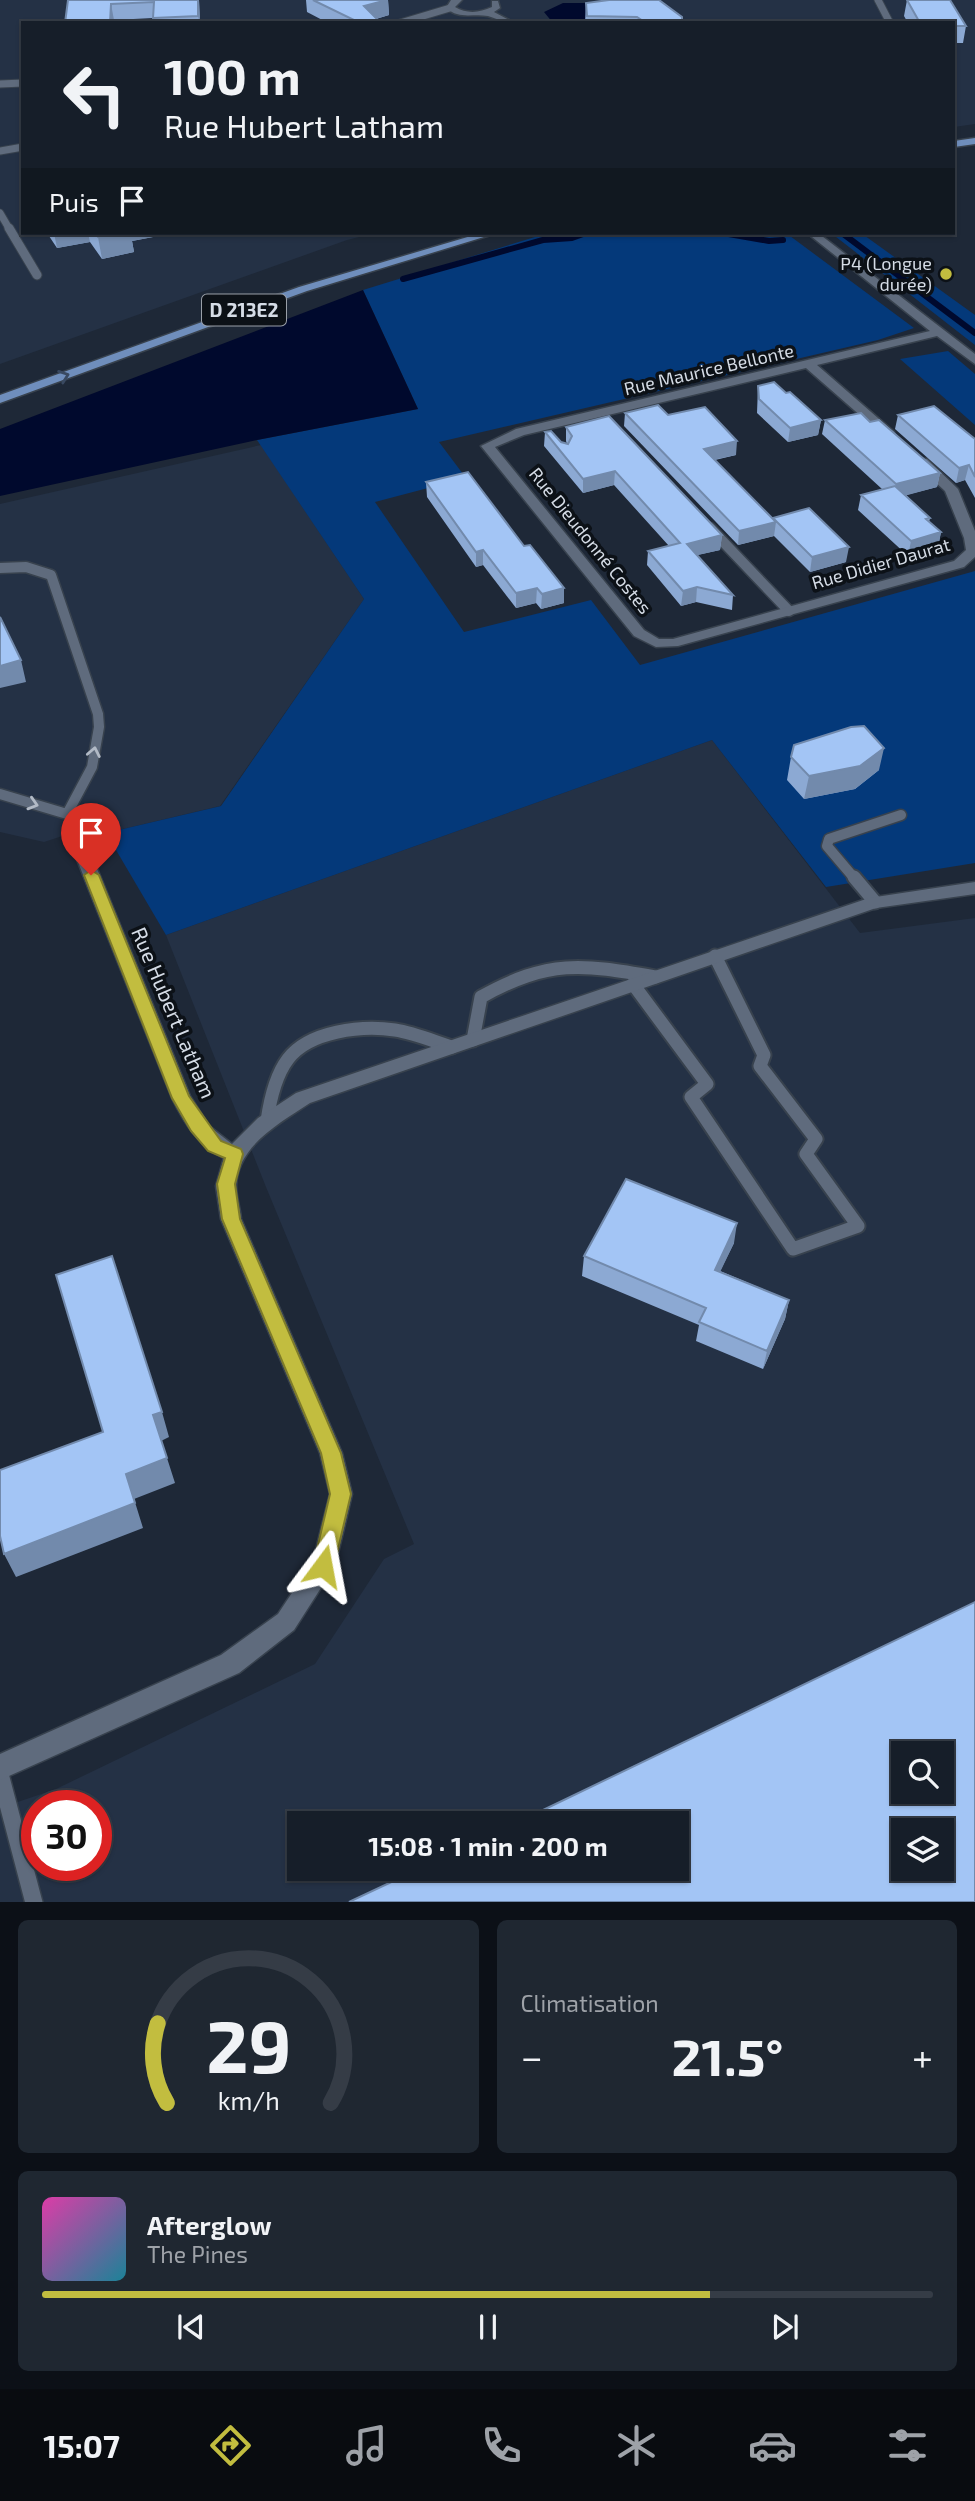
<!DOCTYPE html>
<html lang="fr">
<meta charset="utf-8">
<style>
:root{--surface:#161e29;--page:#1f2731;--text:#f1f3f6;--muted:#9ea2a8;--line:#353c46;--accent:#c2bd3f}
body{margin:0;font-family:"Exo 2",sans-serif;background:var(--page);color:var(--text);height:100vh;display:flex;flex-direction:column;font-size:26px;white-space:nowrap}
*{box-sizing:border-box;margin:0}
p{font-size:23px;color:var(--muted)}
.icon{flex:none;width:38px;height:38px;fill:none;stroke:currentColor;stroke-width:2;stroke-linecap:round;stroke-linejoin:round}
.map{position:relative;height:1902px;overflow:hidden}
.sheet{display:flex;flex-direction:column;gap:18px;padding:18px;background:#0c1017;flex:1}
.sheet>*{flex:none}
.guide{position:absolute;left:21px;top:21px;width:934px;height:214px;border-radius:0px;box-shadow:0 2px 5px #0004,0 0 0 2px var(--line);background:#161e29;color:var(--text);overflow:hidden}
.tools{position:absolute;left:891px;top:1741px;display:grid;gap:14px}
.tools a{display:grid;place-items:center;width:63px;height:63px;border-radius:0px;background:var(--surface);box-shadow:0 2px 5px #0004,0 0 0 2px var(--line);font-size:35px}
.speed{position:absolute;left:21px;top:1790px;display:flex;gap:14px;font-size:35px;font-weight:700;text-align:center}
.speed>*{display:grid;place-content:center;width:91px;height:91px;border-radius:50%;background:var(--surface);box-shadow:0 2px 5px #0004,0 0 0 2px var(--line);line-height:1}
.speed .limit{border:10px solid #d22;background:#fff;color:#111}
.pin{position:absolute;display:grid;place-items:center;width:60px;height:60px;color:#fff;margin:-72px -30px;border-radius:50% 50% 50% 0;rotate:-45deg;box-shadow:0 0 7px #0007}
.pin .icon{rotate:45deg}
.me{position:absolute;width:77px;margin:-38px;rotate:13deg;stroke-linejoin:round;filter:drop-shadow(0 0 5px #0008)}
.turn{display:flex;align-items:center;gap:24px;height:147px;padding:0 28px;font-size:32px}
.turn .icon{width:91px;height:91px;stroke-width:2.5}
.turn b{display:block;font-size:49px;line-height:60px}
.then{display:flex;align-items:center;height:66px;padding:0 28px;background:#0003;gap:14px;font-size:26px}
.big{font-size:52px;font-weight:700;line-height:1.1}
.sheet .widget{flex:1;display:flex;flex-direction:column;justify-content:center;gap:10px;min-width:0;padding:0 24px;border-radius:10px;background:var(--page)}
.sheet .dial{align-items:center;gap:0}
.dial svg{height:182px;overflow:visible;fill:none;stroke:var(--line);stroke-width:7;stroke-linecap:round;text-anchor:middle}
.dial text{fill:var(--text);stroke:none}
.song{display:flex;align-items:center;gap:21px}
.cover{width:84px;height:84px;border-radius:10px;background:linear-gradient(135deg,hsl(320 70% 55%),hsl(190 70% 35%))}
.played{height:7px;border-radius:4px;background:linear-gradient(90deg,var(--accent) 75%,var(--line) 75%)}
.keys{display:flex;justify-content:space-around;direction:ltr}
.heat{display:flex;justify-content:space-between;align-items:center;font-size:38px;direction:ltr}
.sheet .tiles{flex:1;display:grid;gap:18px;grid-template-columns:1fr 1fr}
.widget:last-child{grid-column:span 2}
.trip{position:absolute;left:287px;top:1811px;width:402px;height:70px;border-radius:0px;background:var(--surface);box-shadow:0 2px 5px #0004,0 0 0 2px var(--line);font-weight:700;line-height:70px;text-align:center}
.tab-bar{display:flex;height:112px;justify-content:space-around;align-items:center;background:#090c10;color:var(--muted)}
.tab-bar .icon{width:49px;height:49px}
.tab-bar .on{color:var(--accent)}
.tab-bar b{font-size:32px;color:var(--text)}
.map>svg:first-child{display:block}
.built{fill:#243145;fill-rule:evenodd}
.green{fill:#04397a}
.water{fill:#00092d}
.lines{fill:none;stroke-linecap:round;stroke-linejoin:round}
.stream{stroke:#00092d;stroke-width:6}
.lane-far4-casing{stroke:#38424e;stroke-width:9}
.lane-far3-casing{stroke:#38424e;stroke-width:11}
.lane-far2-casing{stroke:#38424e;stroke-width:13}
.lane-far1-casing{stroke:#38424e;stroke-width:17}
.lane-casing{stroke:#38424e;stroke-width:20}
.street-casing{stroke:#38424e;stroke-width:3}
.primary-casing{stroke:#38424e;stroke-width:3}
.lane-far4{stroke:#5f6b7d;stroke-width:7}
.lane-far3{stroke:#5f6b7d;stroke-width:9}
.lane-far2{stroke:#5f6b7d;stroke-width:10}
.lane-far1{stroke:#5f6b7d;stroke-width:13}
.lane{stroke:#5f6b7d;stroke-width:17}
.street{fill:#5f6b7d;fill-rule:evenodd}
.primary{fill:#6f8ebc;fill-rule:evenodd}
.wall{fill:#8ca9d3}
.shaded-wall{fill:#728aac}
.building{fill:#a3c5f5;stroke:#728aac;stroke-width:2;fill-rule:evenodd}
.oneway{stroke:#394961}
.oneway2{stroke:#b2bac6}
.route{fill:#c2bd3f;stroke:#7e7b29;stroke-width:2}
.poi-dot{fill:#c2bd3f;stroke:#0c1117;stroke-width:2.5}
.labels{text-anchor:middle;stroke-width:7;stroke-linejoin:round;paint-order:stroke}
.far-poi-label{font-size:18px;fill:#d5dce6;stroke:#0c1117;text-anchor:end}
.far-street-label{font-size:18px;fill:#d5dce6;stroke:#0c1117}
.shield{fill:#0c1117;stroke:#999fa8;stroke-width:2}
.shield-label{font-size:19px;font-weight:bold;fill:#d5dce6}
.street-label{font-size:21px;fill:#d5dce6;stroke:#0c1117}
</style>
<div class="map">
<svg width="975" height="1903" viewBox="0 0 975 1903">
<rect width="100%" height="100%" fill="#1e2837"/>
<!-- built -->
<path class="built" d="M0,0H975V124L954,127V23H23V233H375L347,240L0,364Z
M261,445L364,599L220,806L106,833L102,823L44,842L0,832V504Z
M712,740L860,933L975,918V1902H0V1808L56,1789L315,1664L384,1559L414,1544L266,1187L166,935ZM903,1754H942V1792H903ZM37,1806H96V1866H37ZM299,1824H677V1869H299ZM903,1830H942V1869H903Z"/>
<!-- green -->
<path class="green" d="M548,233H786L914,328L878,340L439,442L466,478L375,502L464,632L591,600L640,665L975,571V863L826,887L712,740L166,935L106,833L221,806L364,599L257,440L418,409L363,290Z
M831,233H861L975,315V345Z
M948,351L975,374V425L900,359Z"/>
<!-- water -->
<path class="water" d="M563,3H601L603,23H553L544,12Z
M363,290L418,409L257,440L0,496V429Z"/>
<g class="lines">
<!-- stream -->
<path class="stream" d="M723,233L769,241L783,240
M842,233L975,333
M403,279L543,240L572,238L586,233"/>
<defs>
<path id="lane-far4" d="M878,0L890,23
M400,23L450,8
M0,84L23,83
M0,151L23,147
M0,213L10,230"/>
<path id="lane-far3" d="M9,228L37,275"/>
<path id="lane-far2" d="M710,528L789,611
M0,568L26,567L51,575L98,714L99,727L92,767L67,814
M0,794L67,814
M855,879L827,846L829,839L901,815"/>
<path id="lane-far1" d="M854,877L875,902
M633,984L707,1084L691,1097L793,1249L858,1226L806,1154L816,1139L760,1066L764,1055L715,956
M473,1040L481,997C549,959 582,964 655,977
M267,1121C270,1100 275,1076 288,1059C309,1031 362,1025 395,1030C414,1033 433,1041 452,1047"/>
<path id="lane" d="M0,1774L34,1903"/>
<path id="street" d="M451,0H462L455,7C467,14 479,13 492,7V1H498L500,8L494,12L515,23C504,23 498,19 488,16C473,13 460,20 446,8Z
M807,233H818L975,354V364L937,336L817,365L894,432V438H886L806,368L524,435L495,447L644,630L659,639H673L954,561L966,550L964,538L945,491L917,465V459H927L958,489L975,531V557L964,567L678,646L656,647L634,636L481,446L516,429L930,331Z
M74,826L82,832L190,1096L209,1126L232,1144L258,1118L296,1093L869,898L975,882V894L876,908L310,1103C280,1123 237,1146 236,1186C236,1197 240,1208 241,1219L342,1453L352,1494L335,1566L294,1630L239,1673L0,1780V1754L221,1655L278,1614L313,1561L330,1494L320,1453L221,1219L216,1186L224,1158C198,1146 184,1122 172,1098L66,832Z"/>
<path id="primary" d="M975,138V144L954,147V141Z
M481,233H497L307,291L0,403V395L299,287Z"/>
</defs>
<!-- lane-far4 casing -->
<use href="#lane-far4" class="lane-far4-casing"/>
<!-- lane-far3 casing -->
<use href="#lane-far3" class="lane-far3-casing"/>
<!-- lane-far2 casing -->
<use href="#lane-far2" class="lane-far2-casing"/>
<!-- lane-far1 casing -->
<use href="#lane-far1" class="lane-far1-casing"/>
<!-- lane casing -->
<use href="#lane" class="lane-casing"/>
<!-- street casing -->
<use href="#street" class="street-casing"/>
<!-- primary casing -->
<use href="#primary" class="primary-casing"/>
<!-- lane-far4 -->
<use href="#lane-far4" class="lane-far4"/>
<!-- lane-far3 -->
<use href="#lane-far3" class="lane-far3"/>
<!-- lane-far2 -->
<use href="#lane-far2" class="lane-far2"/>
<!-- lane-far1 -->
<use href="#lane-far1" class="lane-far1"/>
<!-- lane -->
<use href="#lane" class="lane"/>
<!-- street -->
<use href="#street" class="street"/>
<!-- primary -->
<use href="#primary" class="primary"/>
</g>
<!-- wall -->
<path class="wall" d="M68,0H199L200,23H154L153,18L114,20Z
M306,0H388L389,15L376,19L381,23H328L307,12Z
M907,0L966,26L963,43H954V23H908L904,16Z
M586,3L682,23H585Z
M47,233H174L132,241L134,252L102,259L90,242L57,248Z
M758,386L786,393L821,420L818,435L788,442L757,413Z
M625,413L668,415L736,455L715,460L773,519V518L846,562L810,572L774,536L738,545L624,426Z
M898,415L975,439V498L965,480L956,483L895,429Z
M825,420L870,422L940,473L937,487L906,495L930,518L929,522L941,532L938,547L908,556L858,510L861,495L882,489L822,434Z
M566,427L722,535L720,550L697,555L733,595L732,610L696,602L681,606L647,565L648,551L669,546L614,485L583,493L544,446L545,432L561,442L567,444L566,441Z
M426,482L524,546L564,588V603L541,609L536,603L516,608L483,565L476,567L427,497Z
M791,757L879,770L855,789L804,799L787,780Z
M734,1243L720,1271L789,1300L785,1319L763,1369L696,1341L699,1325L582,1276L584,1256Z"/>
<!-- shaded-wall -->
<path class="shaded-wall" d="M198,0H199L200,23L198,16Z
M388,0L389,15L365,22L364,6Z
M111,4L114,20V23H110Z
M54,233H88L90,242L57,248Z
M117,233H174L132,241L134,252L102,259L98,237Z
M821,420L818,435L788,442L790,428Z
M737,441L736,455L703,462L704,449Z
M969,465L965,480L956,483L959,468Z
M615,471L614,485L583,493V479Z
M940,473L937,487L893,499L896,484Z
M776,522L774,536L738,545L739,531Z
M941,532L938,547L908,556L911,541Z
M722,535L720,550L685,558L687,544Z
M849,547L846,562L810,572L812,557Z
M483,550V565L476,567V552Z
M697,587L696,602L681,606L683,591Z
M537,588L536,603L516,608V593Z
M564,588V603L541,609L542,594Z
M21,660L26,682L0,688V666Z
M884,748L879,770L855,789L804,799L809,776Z
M737,1223L734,1243L712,1289L715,1270Z
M789,1300L785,1319L763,1369L767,1351Z
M162,1412L169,1437L161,1441L153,1415Z
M167,1458L175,1483L134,1499L143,1528L16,1577L4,1554L126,1474Z"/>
<!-- building -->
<path class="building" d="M68,0H198V16L153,18L154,2L111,4L110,23H65Z
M313,0H387L364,6L381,23H360Z
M609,0H659L682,17V23H646L637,17L587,16L586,3Z
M907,0H950L966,26H954V23H920Z
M95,233H117L98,237Z
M774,382L786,393L790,392L821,420L790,428L759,399L758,386Z
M658,405L668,415L705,407L737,441L704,449L776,522L739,531L625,413Z
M934,406L975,439V477L969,465L959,468L898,415Z
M861,413L870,422L879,420L940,473L896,484L825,420Z
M609,416L722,535L687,544L733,595L697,587L683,591L648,551L680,543L615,471L583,479L545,432L551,431L561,442L568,444L572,436L566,427Z
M468,472L524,546L530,545L564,588L542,594L537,588L516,593L483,550L476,552L426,482Z
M895,486L930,518L926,519L941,532L911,541L861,495Z
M809,508L849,547L812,557L773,518Z
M0,617L21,660L0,666Z
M864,726L884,748L860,766L809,776L791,757L794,745L851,727Z
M626,1179L737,1223L715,1270L789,1300L767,1351L699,1322L706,1308L584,1256Z
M112,1256L162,1412L153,1415L167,1458L126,1474L135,1503L4,1554L0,1536V1470L103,1432L56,1275Z
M975,1602V1902H349L419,1869H677V1824H514ZM903,1754H942V1792H903ZM903,1830H942V1869H903Z"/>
<!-- one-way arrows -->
<defs><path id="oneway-chevron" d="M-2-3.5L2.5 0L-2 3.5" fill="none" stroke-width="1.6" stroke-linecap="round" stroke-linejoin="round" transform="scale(1.75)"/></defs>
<use class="oneway" href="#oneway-chevron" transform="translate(64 376) rotate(-20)"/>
<g class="oneway2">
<use href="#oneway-chevron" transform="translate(94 752) rotate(-79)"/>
<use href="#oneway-chevron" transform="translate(33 804) rotate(17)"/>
</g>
<!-- route -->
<path class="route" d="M91,870L99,875L189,1096L221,1141L241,1149L243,1154L235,1184L240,1219L341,1453L351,1494L334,1566L331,1574L323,1577L316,1574L313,1566L330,1494L321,1453L222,1219L217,1184L225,1158L208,1151L191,1131L172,1098L84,875Z"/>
<!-- markers -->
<circle class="poi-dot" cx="946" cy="274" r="7"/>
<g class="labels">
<!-- far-poi labels -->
<g class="far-poi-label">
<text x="932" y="270">P4 (Longue<tspan x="932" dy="21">durée)</tspan></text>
</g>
<!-- far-street labels -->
<g class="far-street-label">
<text transform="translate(709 370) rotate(-13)" y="6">Rue Maurice Bellonte</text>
<text transform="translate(590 541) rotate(51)" y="6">Rue Dieudonné Costes</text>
<text transform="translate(881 564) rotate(-16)" y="6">Rue Didier Daurat</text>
</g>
<!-- shield labels -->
<rect class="shield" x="202" y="294.5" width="84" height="31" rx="5"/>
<g class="shield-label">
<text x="244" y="317">D 213E2</text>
</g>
<!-- street labels -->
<g class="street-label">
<text transform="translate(173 1013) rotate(67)" y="7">Rue Hubert Latham</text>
</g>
</g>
</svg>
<div class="tools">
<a><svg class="icon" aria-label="search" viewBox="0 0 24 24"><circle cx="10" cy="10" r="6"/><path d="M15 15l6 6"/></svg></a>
<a><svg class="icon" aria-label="layers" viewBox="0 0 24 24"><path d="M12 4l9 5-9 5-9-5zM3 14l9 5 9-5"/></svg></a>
</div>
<div class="speed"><div class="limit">30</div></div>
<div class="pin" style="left:91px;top:875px;background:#d93025"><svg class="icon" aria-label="arrive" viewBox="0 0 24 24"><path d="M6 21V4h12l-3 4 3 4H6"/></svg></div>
<svg class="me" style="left:323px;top:1566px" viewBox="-20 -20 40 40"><path d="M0-17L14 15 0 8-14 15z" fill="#c2bd3f" stroke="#fff" stroke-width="4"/></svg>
<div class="trip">15:08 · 1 min · 200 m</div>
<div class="guide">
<div class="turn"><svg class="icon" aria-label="left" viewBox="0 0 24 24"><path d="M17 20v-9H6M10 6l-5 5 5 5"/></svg><div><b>100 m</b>Rue Hubert Latham</div></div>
<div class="then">Puis<svg class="icon" aria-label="arrive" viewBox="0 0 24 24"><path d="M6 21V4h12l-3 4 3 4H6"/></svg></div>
</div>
</div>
<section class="sheet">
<div class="tiles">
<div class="widget dial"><svg viewBox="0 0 100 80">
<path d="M14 69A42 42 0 1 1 86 69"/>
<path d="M14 69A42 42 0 0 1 10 34" stroke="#c2bd3f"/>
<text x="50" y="56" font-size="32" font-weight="700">29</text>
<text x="50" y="72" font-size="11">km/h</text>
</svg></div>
<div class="widget"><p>Climatisation</p>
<div class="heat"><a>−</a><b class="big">21.5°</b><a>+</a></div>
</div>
<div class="widget">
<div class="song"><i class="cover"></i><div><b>Afterglow</b><p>The Pines</p></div></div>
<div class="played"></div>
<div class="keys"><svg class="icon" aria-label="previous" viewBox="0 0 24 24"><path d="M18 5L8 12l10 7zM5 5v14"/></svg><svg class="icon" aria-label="pause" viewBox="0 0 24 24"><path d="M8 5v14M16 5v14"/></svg><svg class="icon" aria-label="next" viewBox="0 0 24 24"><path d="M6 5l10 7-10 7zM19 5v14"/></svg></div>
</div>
</div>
</section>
<nav class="tab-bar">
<b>15:07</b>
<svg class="icon on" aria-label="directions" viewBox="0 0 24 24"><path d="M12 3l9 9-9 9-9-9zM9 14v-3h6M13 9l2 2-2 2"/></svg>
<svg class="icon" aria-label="music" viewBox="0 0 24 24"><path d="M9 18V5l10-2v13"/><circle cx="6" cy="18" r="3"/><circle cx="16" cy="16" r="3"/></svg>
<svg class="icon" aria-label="phone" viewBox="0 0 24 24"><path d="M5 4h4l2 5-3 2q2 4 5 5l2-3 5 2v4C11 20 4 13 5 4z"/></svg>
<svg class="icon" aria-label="climate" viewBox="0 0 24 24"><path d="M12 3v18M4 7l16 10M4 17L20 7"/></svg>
<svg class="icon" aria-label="car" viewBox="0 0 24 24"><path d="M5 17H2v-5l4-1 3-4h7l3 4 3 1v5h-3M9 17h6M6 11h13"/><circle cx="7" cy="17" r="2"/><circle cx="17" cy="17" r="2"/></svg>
<svg class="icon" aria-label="filters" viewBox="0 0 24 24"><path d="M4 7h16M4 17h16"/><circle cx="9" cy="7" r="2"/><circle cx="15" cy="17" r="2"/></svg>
</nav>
